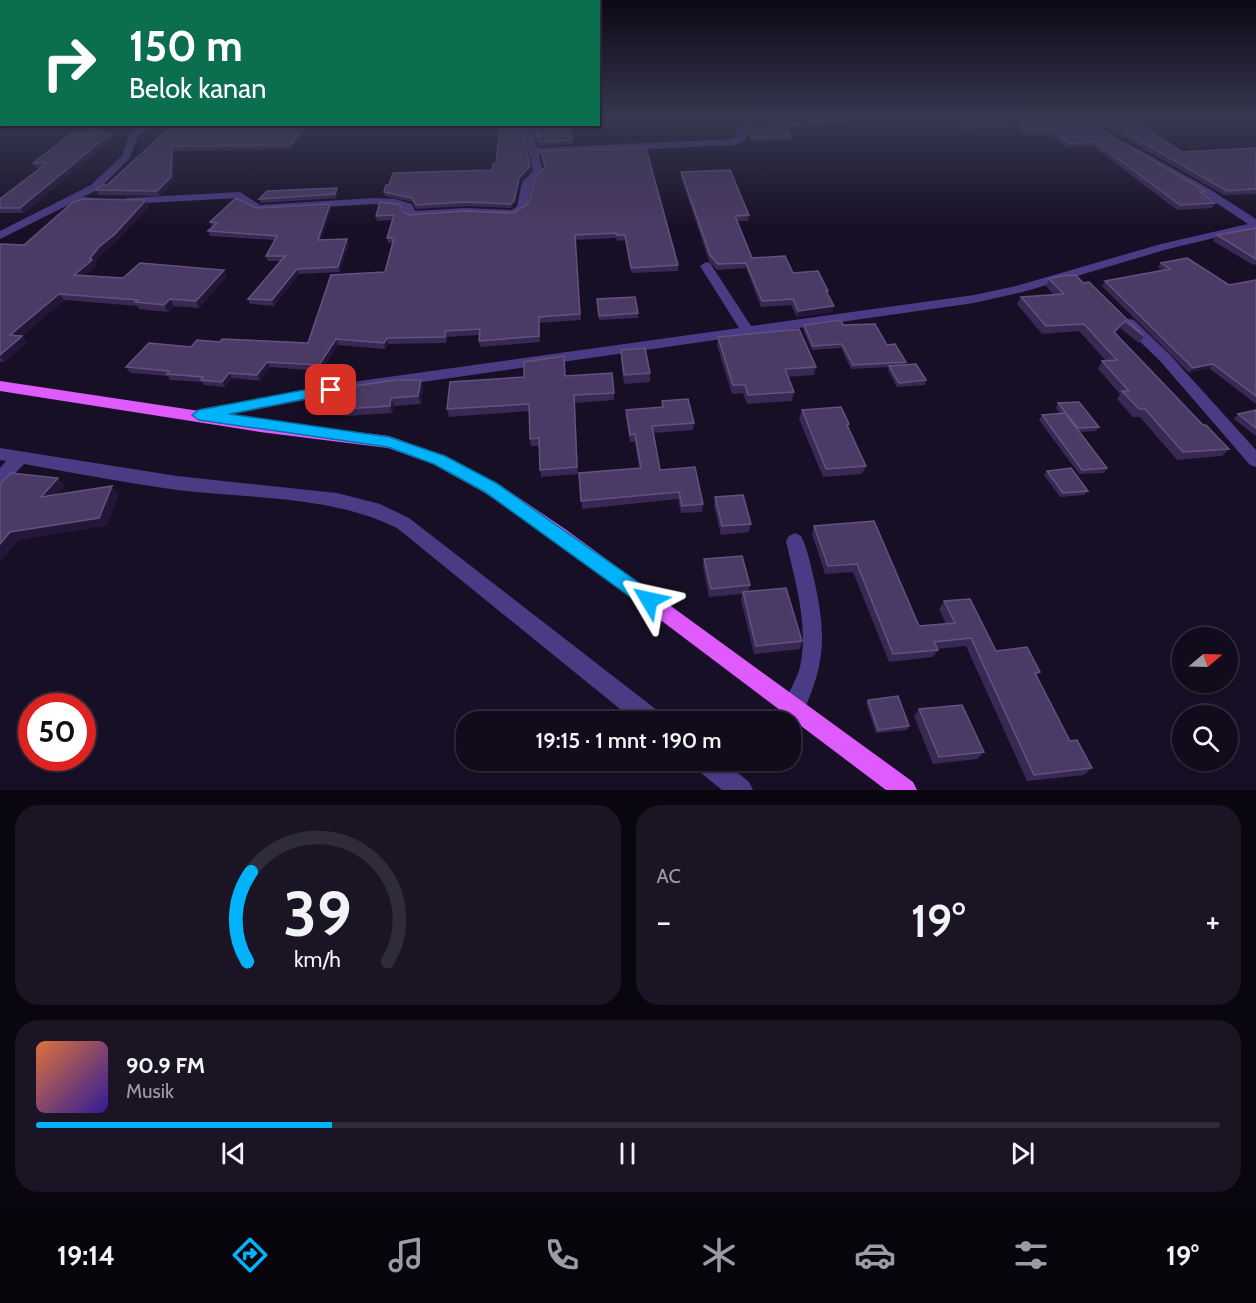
<!DOCTYPE html>
<html lang="id">
<meta charset="utf-8">
<style>
:root{--surface:#110b1c;--page:#1a1425;--text:#f1f3f6;--muted:#9c9ba3;--line:#302b3b;--accent:#02b3fc}
body{margin:0;font-family:Cabin,sans-serif;background:var(--page);color:var(--text);height:100vh;display:flex;flex-direction:column;font-size:22px;white-space:nowrap}
*{box-sizing:border-box;margin:0}
p{font-size:20px;color:var(--muted)}
.icon{flex:none;width:33px;height:33px;fill:none;stroke:currentColor;stroke-width:2;stroke-linecap:round;stroke-linejoin:round}
.map{position:relative;height:790px;overflow:hidden}
.panel{display:flex;flex-direction:column;gap:15px;padding:15px;background:#09060f;flex:1}
.panel>*{flex:none}
.banner{position:absolute;left:0px;top:0px;width:600px;height:126px;box-shadow:0 2px 4px #0004,0 0 0 2px var(--line);background:#0b6e4f;color:#fff;overflow:hidden}
.needle{width:39px;rotate:71deg}
.buttons{position:absolute;left:1172px;top:627px;display:grid;gap:12px}
.buttons a{display:grid;place-items:center;width:66px;height:66px;border-radius:50%;background:var(--surface);box-shadow:0 2px 4px #0004,0 0 0 2px var(--line);font-size:30px}
.speed{position:absolute;left:18px;top:693px;display:flex;gap:12px;font-size:30px;font-weight:700;text-align:center}
.speed>*{display:grid;place-content:center;width:78px;height:78px;border-radius:50%;background:var(--surface);box-shadow:0 2px 4px #0004,0 0 0 2px var(--line);line-height:1}
.speed .limit{border:9px solid #d22;background:#fff;color:#111}
.pin{position:absolute;display:grid;place-items:center;width:51px;height:51px;color:#fff;margin:-26px;border-radius:12px;box-shadow:0 3px 9px #0006}
.me{position:absolute;width:66px;margin:-33px;rotate:306deg;stroke-linejoin:round;filter:drop-shadow(0 0 4px #0008)}
.turn{display:flex;align-items:center;gap:21px;height:126px;padding:0 30px;font-size:27px}
.turn .icon{width:78px;height:78px;stroke-width:2.5}
.turn b{display:block;font-size:42px;line-height:51px}
.big{font-size:45px;font-weight:600;line-height:1.1}
.panel .widget{flex:1;display:flex;flex-direction:column;justify-content:center;gap:9px;min-width:0;padding:0 21px;border-radius:24px;background:var(--page)}
.panel .dial{align-items:center;gap:0}
.dial svg{height:156px;overflow:visible;fill:none;stroke:var(--line);stroke-width:7;stroke-linecap:round;text-anchor:middle}
.dial text{fill:var(--text);stroke:none}
.song{display:flex;align-items:center;gap:18px}
.cover{width:72px;height:72px;border-radius:9px;background:linear-gradient(135deg,hsl(20 70% 55%),hsl(250 70% 35%))}
.played{height:6px;border-radius:3px;background:linear-gradient(90deg,var(--accent) 25%,var(--line) 25%)}
.keys{display:flex;justify-content:space-around;direction:ltr}
.heat{display:flex;justify-content:space-between;align-items:center;font-size:33px;direction:ltr}
.panel .tiles{flex:1;display:grid;gap:15px;grid-template-columns:1fr 1fr}
.widget:last-child{grid-column:span 2}
.trip{position:absolute;left:456px;top:711px;width:345px;height:60px;border-radius:24px;background:var(--surface);box-shadow:0 2px 4px #0004,0 0 0 2px var(--line);font-weight:600;line-height:60px;text-align:center}
.menu{display:flex;height:96px;justify-content:space-around;align-items:center;background:#07040b;color:var(--muted)}
.menu .icon{width:42px;height:42px}
.menu .active{color:var(--accent)}
.menu b{font-size:27px;color:var(--text)}
.map>svg:first-child{display:block}
.lines{fill:none;stroke-linecap:round;stroke-linejoin:round}
.minor{fill:#4b3a84;fill-rule:evenodd}
.major{fill:#e05bfe;fill-rule:evenodd}
.wall{fill:#392853}
.shaded-wall{fill:#241639}
.building{fill:#4b3a65;stroke:#62527e;stroke-width:1.5}
.route{fill:#02b3fc;stroke:#0174a4;stroke-width:1.5}
</style>
<div class="map">
<svg width="1256" height="790" viewBox="0 0 1256 790">
<rect width="100%" height="100%" fill="#170f25"/>
<g class="lines">
<!-- minor -->
<path class="minor" d="M839,118H879L746,132L745,140L735,145L539,154L543,172L532,183L527,208L514,216L466,214L411,218L407,217L403,208L374,204L258,211L238,198L127,204L122,201L127,198L240,192L260,205L374,198L395,199L412,204L415,211L466,208L512,210L517,206L522,182L533,171L523,124H532L537,148L733,139L737,137L736,130L741,127Z
M141,124H151L138,136L129,159L99,189L83,197L104,199V203H72L0,239V231L91,185L122,156L129,135Z
M1125,142L1208,188L1256,219V228L1168,249L1023,292L974,303L331,395L199,421L194,419L191,415L194,411L199,409L331,385L739,328L700,266L706,262L710,263L751,326L974,295L1016,286L1161,244L1248,224L1200,192L1122,147L1120,145Z
M1129,319L1134,320L1171,356L1256,450V467L1250,465L1161,362L1124,326L1122,323L1124,320Z
M0,448L177,476L337,493L380,504L409,518L662,714L665,722H636L397,528C330,495 250,499 177,490C126,483 75,473 24,464L6,483L0,485V468L6,461L0,460Z
M795,533L801,536C807,548 810,562 813,575C826,631 827,662 802,714L794,717L786,714L783,706C788,693 796,681 800,667C809,626 795,581 786,541L789,536Z
M692,760H722L749,782L753,790H722L695,768Z"/>
<!-- major -->
<path class="major" d="M0,381L260,420L389,436L445,456L497,483L565,529L913,782L917,790H886L553,539L485,493L433,464L388,448L260,432L0,391Z"/>
</g>
<!-- wall -->
<path class="wall" d="M739,118H779V121L742,125Z
M925,118H1080L1206,192L1204,195L1215,203L1212,208L1177,210L1093,146L1067,147L1051,135L1027,136L1017,127L963,129L954,121L929,122Z
M1090,118H1131L1182,152L1256,148V194L1224,195Z
M174,124L308,128L292,149L174,151L173,182L159,196L98,195L96,190L107,185Z
M534,124H570L572,144L539,146Z
M748,130L791,136L790,140L751,141L748,134Z
M86,133H100L114,138L24,213H0V199L41,168H36L33,163Z
M541,151L678,265V271L631,273L625,240L617,241L616,238L575,240L581,320L539,323L540,342L480,347L479,341V335L447,337L446,343L388,344L385,349L338,345L321,371L270,367L260,381L232,378L225,387L204,385L202,382L170,380L168,376L130,373L126,367L191,347L220,342L308,343L385,272L392,243H388L387,238L392,220L377,221L376,216L404,213L410,215L513,213L529,203L544,167Z
M531,170L520,182L515,205L511,208L466,206L416,209L413,202L385,196L384,192L389,185Z
M681,172L749,215L748,221H737L752,258L793,273L828,291V294L833,312L797,317L791,305L761,307L746,268L717,270L709,261L681,177Z
M338,192L336,198L261,203L259,199Z
M330,204L331,209L321,240L349,244L340,272L299,274L274,306L250,304L248,299L280,261H268L266,256L274,240L210,236L208,231L212,227L210,222L256,208Z
M149,206L118,240L102,253L94,264L96,266L84,276L123,278L224,270L227,276L199,308L174,306L168,312L139,309L137,306L64,300L22,336L27,343L4,362H0V244L24,245Z
M1256,228V264L1253,265L1213,241L1217,235Z
M1161,263L1229,285L1256,280V404L1209,368L1189,373L1102,286L1105,281L1162,270L1158,267Z
M1049,279L1083,283L1144,336L1139,343L1120,328L1115,334L1203,425L1229,449L1222,456L1177,460L1140,417H1133L1117,399L1120,394L1098,369L1102,361H1106L1079,331L1042,334L1017,304L1021,297L1054,295L1046,286Z
M597,303L638,313V318L599,320Z
M804,325H843L887,345L906,362L905,365L926,380L925,385L897,387L888,370L889,367L851,369L841,348L812,350L803,330Z
M718,337L816,367L814,375L788,377L794,392L792,401L747,404L743,393L732,394L717,345Z
M621,350L650,373V382L624,384L621,359Z
M565,376L614,393V400L575,403L578,474L541,477L539,446H531L530,439L529,411L449,417L447,409Z
M421,380L423,387L421,404L394,406L392,413L346,416L343,409Z
M662,401L694,423L693,430L654,433L660,470L703,504L702,512L681,513L678,499L582,509L579,473L639,468L635,442H630L626,417V410L662,407Z
M1058,403L1099,427L1096,431L1080,432L1107,468L1104,473L1079,474L1039,420L1042,415L1060,414L1056,408Z
M802,410L849,424L848,428L866,466L862,474L823,477L799,419Z
M1256,410V436L1234,419L1238,414Z
M1047,471L1088,491L1084,495L1060,497L1044,475Z
M715,497L751,524L749,532L721,535L714,506Z
M874,521L919,626L946,624L939,609L944,601L996,651L1040,672L1036,676L1070,741L1092,768L1084,775L1027,781L966,646L937,649L938,650L933,657L889,662L853,572L825,574L812,534L814,526Z
M704,559L750,585L748,592L802,641L800,649L754,654L741,600L742,594L709,597L703,567Z
M868,700L909,726L907,730L876,733L866,703Z
M919,709L984,752L977,759L933,764L914,716Z"/>
<!-- shaded-wall -->
<path class="shaded-wall" d="M743,118H779V121L742,125Z
M307,124L308,128L292,149L291,145Z
M111,133L114,138L24,213L20,208Z
M172,146L174,151L173,182L159,196L157,191Z
M530,166L531,170L520,182L515,205L511,208V204L519,178Z
M337,188L338,192L336,198L335,194Z
M146,200L149,206L118,240L102,253L94,264L96,266L78,281L74,275L99,247Z
M330,204L331,209L320,245L318,240Z
M347,239L349,244L340,272L338,267Z
M297,269L299,274L274,306L272,300Z
M224,270L227,276L199,308L196,301Z
M59,294L64,300L15,342L10,335Z
M170,299L174,306L168,312L164,305Z
M834,306L833,312L797,317L798,311Z
M1125,321L1120,328L1110,340L1114,332Z
M22,336L27,343L4,362L0,357V355Z
M387,338L388,344L385,349L384,343Z
M336,339L338,345L321,371L319,365Z
M267,362L270,367L260,381L257,375Z
M1213,364L1209,368L1189,373L1193,368Z
M229,373L232,378L225,387L222,382Z
M421,380L423,387L421,404L418,396Z
M391,398L394,406L392,413L390,406Z
M58,478L65,486L49,505L41,497Z
M112,486L119,494L107,526L19,540L0,562V544L10,532Z"/>
<!-- building -->
<path class="building" d="M957,118H1080L1202,189L1206,192H1200L1215,203L1180,205L1095,142L1069,143L1053,130L1028,131L1018,123L964,125Z
M1100,118H1131L1182,152L1256,148V189L1227,191Z
M174,124H306L291,145L172,146L171,177L157,191L96,190L102,185H107Z
M500,124H522L530,166L519,178L514,201L511,204L465,202L416,205L412,198L384,192L386,185H389L393,173L492,170L493,164H496Z
M534,124H570L572,140L538,142Z
M95,127L100,133H111L20,208H0V199L47,163H33L72,133H86Z
M785,127L791,136L751,138L748,130Z
M646,148L678,265L631,268L625,235H616V233L575,235L580,314L539,317V336L479,341L480,329L445,331V337L387,338L384,343L336,339L319,365L267,362L257,375L229,373L222,382L201,380L203,377L167,374L169,371L126,367L149,343L191,347L197,340L220,342L222,339L308,343L331,275L385,272L394,238H387L394,215L376,216L380,202L400,205L404,213L410,215L465,211L513,213L529,203L534,179L545,167L541,151Z
M730,170L749,215L735,216L752,258L785,256L793,273L818,271L828,291H826L834,306L798,311L793,299L762,301L746,263L718,264L710,255L681,172Z
M337,188L335,194L259,199L267,191Z
M236,198L256,208L330,204L318,240L347,239L338,267L297,269L272,300L248,299L285,256H266L277,236L208,231L217,223L210,222Z
M84,199L146,200L115,234L99,247L90,258L92,260L74,275L123,278L140,263L224,270L196,301L170,299L164,305L135,302L138,300L59,294L10,335L22,336L0,355V244L24,245L73,202Z
M1256,228V259L1217,235Z
M1187,258L1229,285L1256,280V396L1213,364L1193,368L1105,281L1170,269L1161,263Z
M1076,275L1083,283L1089,282L1144,336L1125,321L1114,332L1203,425H1206L1229,449L1183,452L1145,409H1139L1122,391H1129L1102,361L1117,360L1084,324L1046,326L1021,297L1064,294L1049,279L1061,276Z
M635,297L638,313L599,316L597,299Z
M841,320L843,325L875,324L887,345L895,344L906,362L853,365L842,344L813,346L804,325Z
M799,329L816,367L785,369L794,392L748,395L745,385H733L718,337Z
M645,348L650,373L624,375L621,350Z
M564,356L565,376L612,373L614,393L574,395L577,467L540,470L539,438L530,439L529,404L447,409L450,382L524,377V362Z
M916,364L926,380L899,383L889,366Z
M395,380H421L418,396L391,398L390,406L343,409L349,387Z
M688,399L694,423L652,426L660,470L695,467L703,504L682,506L679,492L581,501L579,473L641,468L635,434L630,435L626,410L663,407L662,401Z
M1079,402L1099,427L1078,428L1058,403Z
M841,407L849,424L847,425L866,466L826,469L802,410Z
M1256,410V428L1238,414Z
M1065,413L1107,468L1082,470L1042,415Z
M1071,468L1088,491L1063,493L1047,471Z
M11,473L58,478L41,497L112,486L99,518L10,532L0,544V484Z
M743,495L751,524L722,526L715,497Z
M874,521L919,626L955,623L944,601L970,599L996,651L1027,647L1040,672L1035,673L1070,741L1077,740L1092,768L1034,775L971,638L934,642L938,650L893,654L857,564L828,566L814,526Z
M742,556L750,585L711,589L704,559Z
M786,588L802,641L756,646L743,592Z
M898,696L909,726L878,730L868,700Z
M962,705L984,752L939,757L919,709Z"/>
<!-- sky -->
<linearGradient id="sky" x2="0" y2="1"><stop stop-color="#0d0814"/><stop offset="0.52" stop-color="#363751"/><stop offset="1" stop-color="#363751" stop-opacity="0"/></linearGradient>
<rect width="1256" height="229" fill="url(#sky)"/>
<!-- route -->
<path class="route" d="M331,385L335,386L337,390L335,393L229,414L389,437L445,456L496,483L655,594L658,600L655,606L649,608L643,606L485,492L434,464L388,447L199,420L192,415L199,410Z"/>
</svg>
<div class="buttons">
<a><svg class="needle" viewBox="-14 -14 28 28"><path d="M0-13l5 13h-10z" fill="#e53935"/><path d="M0 13l5-13h-10z" fill="#9c9ba3"/></svg></a>
<a><svg class="icon" aria-label="search" viewBox="0 0 24 24"><circle cx="10" cy="10" r="6"/><path d="M15 15l6 6"/></svg></a>
</div>
<div class="speed"><div class="limit">50</div></div>
<div class="pin" style="left:331px;top:390px;background:#d93025"><svg class="icon" aria-label="arrive" viewBox="0 0 24 24"><path d="M6 21V4h12l-3 4 3 4H6"/></svg></div>
<svg class="me" style="left:649px;top:600px" viewBox="-20 -20 40 40"><path d="M0-17L14 15 0 8-14 15z" fill="#02b3fc" stroke="#fff" stroke-width="4"/></svg>
<div class="trip">19:15 · 1 mnt · 190 m</div>
<div class="banner">
<div class="turn"><svg class="icon" aria-label="right" viewBox="0 0 24 24"><path d="M7 20v-9h11M14 6l5 5-5 5"/></svg><div><b>150 m</b>Belok kanan</div></div>
</div>
</div>
<section class="panel">
<div class="tiles">
<div class="widget dial"><svg viewBox="0 0 100 80">
<path d="M14 69A42 42 0 1 1 86 69"/>
<path d="M14 69A42 42 0 0 1 16 23" stroke="#02b3fc"/>
<text x="50" y="56" font-size="32" font-weight="700">39</text>
<text x="50" y="72" font-size="11">km/h</text>
</svg></div>
<div class="widget"><p>AC</p>
<div class="heat"><a>−</a><b class="big">19°</b><a>+</a></div>
</div>
<div class="widget">
<div class="song"><i class="cover"></i><div><b>90.9 FM</b><p>Musik</p></div></div>
<div class="played"></div>
<div class="keys"><svg class="icon" aria-label="previous" viewBox="0 0 24 24"><path d="M18 5L8 12l10 7zM5 5v14"/></svg><svg class="icon" aria-label="pause" viewBox="0 0 24 24"><path d="M8 5v14M16 5v14"/></svg><svg class="icon" aria-label="next" viewBox="0 0 24 24"><path d="M6 5l10 7-10 7zM19 5v14"/></svg></div>
</div>
</div>
</section>
<nav class="menu">
<b>19:14</b>
<svg class="icon active" aria-label="directions" viewBox="0 0 24 24"><path d="M12 3l9 9-9 9-9-9zM9 14v-3h6M13 9l2 2-2 2"/></svg>
<svg class="icon" aria-label="music" viewBox="0 0 24 24"><path d="M9 18V5l10-2v13"/><circle cx="6" cy="18" r="3"/><circle cx="16" cy="16" r="3"/></svg>
<svg class="icon" aria-label="phone" viewBox="0 0 24 24"><path d="M5 4h4l2 5-3 2q2 4 5 5l2-3 5 2v4C11 20 4 13 5 4z"/></svg>
<svg class="icon" aria-label="climate" viewBox="0 0 24 24"><path d="M12 3v18M4 7l16 10M4 17L20 7"/></svg>
<svg class="icon" aria-label="car" viewBox="0 0 24 24"><path d="M5 17H2v-5l4-1 3-4h7l3 4 3 1v5h-3M9 17h6M6 11h13"/><circle cx="7" cy="17" r="2"/><circle cx="17" cy="17" r="2"/></svg>
<svg class="icon" aria-label="filters" viewBox="0 0 24 24"><path d="M4 7h16M4 17h16"/><circle cx="9" cy="7" r="2"/><circle cx="15" cy="17" r="2"/></svg>
<b>19°</b>
</nav>
